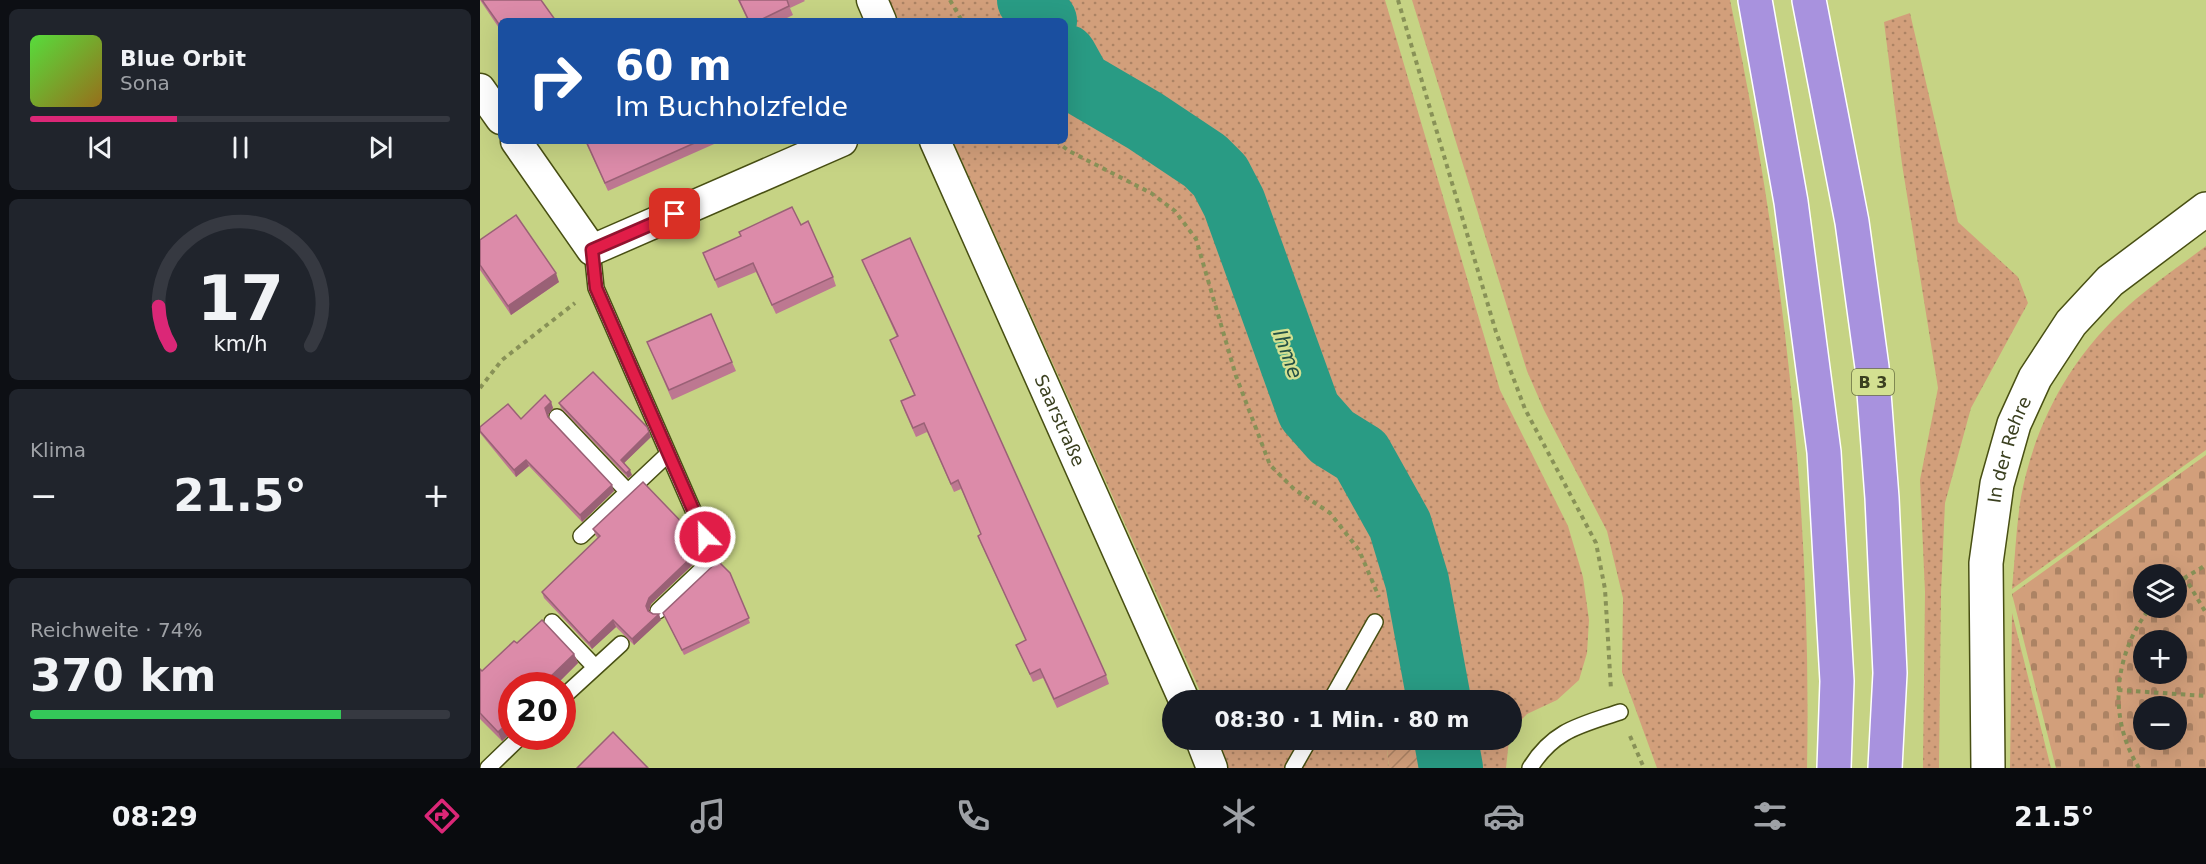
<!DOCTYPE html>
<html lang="de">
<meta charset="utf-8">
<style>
:root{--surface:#171b24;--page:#20242c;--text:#f1f3f6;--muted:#9ea1a6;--line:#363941;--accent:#db2777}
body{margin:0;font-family:"DejaVu Sans",sans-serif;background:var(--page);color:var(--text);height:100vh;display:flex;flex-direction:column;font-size:22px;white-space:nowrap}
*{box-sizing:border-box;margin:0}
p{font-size:20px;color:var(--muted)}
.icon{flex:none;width:33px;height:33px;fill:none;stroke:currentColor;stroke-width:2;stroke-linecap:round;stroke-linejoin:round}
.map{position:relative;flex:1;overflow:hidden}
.drawer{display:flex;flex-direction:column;gap:9px;padding:9px;background:#0d0f14;width:480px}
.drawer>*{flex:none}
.top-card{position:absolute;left:18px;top:18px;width:570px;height:126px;border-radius:9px;box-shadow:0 6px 24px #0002;background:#1a4fa0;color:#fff;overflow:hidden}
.buttons{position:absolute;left:1653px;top:564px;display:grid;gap:12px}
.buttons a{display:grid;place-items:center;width:54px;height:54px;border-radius:50%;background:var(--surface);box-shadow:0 6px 24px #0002;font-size:30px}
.speed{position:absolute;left:18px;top:672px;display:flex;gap:12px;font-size:30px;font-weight:700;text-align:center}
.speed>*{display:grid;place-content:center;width:78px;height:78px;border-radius:50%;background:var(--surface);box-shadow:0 6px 24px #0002;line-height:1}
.speed .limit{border:9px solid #d22;background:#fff;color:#111}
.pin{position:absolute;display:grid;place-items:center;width:51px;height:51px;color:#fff;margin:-26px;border-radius:12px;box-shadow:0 3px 9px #0006}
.me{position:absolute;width:66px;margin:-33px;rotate:337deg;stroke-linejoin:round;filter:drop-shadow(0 0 4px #0008)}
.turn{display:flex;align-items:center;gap:21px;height:126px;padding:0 18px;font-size:27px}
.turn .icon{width:78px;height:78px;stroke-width:2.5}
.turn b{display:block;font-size:42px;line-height:51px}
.big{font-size:45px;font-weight:700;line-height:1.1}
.drawer .widget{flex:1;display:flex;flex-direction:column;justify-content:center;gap:9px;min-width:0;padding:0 21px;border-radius:9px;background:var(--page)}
.drawer .dial{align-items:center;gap:0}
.dial svg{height:156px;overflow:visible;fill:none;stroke:var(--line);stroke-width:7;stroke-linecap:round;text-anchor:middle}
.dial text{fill:var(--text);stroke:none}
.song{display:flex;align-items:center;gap:18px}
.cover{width:72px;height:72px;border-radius:9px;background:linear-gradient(135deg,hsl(110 70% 55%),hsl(40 70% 35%))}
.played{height:6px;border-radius:3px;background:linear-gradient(90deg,var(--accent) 35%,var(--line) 35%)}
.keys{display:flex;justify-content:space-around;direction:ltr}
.heat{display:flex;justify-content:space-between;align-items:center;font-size:33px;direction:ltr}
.charge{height:9px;border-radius:4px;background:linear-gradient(90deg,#34c759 74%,var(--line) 0)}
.trip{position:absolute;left:682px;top:690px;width:360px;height:60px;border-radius:30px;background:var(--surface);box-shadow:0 6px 24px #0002;font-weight:700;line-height:60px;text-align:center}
.tabs{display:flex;height:96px;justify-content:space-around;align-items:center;background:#090b0e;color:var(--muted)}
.tabs .icon{width:42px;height:42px}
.tabs .on{color:var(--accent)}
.tabs b{font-size:27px;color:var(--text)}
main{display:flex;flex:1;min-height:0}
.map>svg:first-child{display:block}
.grass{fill:url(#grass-dots)}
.cemetery{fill:url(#cemetery-stones);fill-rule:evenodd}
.garden{fill:url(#garden-furrows)}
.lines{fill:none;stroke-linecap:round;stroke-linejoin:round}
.river{stroke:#299b84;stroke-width:64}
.service-casing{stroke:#484f13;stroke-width:18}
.minor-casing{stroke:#484f13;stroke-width:33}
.tertiary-casing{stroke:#484f13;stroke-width:36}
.trunk-casing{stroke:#fff;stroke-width:36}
.path{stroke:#889157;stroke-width:4;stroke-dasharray:4.5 4.5;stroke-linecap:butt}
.service{stroke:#fff;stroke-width:15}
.minor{stroke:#fff;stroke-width:30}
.tertiary{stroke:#fff;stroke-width:33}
.trunk{stroke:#a892de;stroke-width:33}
.wall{fill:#bd7891}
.shaded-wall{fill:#9a6176}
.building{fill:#dc8ba9;stroke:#9a6176;stroke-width:1.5}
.route-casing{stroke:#92132f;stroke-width:15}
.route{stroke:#e11d48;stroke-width:10}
.labels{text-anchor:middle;stroke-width:4.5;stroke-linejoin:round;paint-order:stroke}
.shield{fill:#d3e091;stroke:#697042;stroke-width:1.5}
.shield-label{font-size:16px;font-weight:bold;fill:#3b4020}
.street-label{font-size:18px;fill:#3b4020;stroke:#d3e091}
.water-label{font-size:20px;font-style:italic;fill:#225046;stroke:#d3e091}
</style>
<main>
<section class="drawer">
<div class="widget">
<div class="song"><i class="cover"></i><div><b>Blue Orbit</b><p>Sona</p></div></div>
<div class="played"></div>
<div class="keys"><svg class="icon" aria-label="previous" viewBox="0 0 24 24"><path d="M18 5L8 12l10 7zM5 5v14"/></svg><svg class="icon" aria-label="pause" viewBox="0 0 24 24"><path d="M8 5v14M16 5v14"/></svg><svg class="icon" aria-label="next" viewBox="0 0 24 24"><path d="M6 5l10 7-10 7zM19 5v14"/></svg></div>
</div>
<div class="widget dial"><svg viewBox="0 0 100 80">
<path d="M14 69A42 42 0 1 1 86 69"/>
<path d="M14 69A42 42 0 0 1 8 49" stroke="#db2777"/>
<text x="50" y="56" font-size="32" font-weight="700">17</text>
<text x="50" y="72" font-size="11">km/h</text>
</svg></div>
<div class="widget"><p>Klima</p>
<div class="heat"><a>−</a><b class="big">21.5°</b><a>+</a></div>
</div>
<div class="widget"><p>Reichweite · 74%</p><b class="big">370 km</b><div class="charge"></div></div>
</section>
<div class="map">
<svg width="1726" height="768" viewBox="0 0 1726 768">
<defs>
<pattern id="grass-dots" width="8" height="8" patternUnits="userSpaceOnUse" patternTransform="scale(1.5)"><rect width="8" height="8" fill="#d29f7b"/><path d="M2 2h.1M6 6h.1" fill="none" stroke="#ac8364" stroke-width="1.8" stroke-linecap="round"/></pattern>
<pattern id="cemetery-stones" width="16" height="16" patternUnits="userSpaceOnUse" patternTransform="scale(1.5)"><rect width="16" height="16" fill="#d29f7b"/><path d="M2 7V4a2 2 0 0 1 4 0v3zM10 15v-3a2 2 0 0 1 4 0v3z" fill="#ac8364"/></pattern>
<pattern id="garden-furrows" width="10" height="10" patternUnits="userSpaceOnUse" patternTransform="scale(1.5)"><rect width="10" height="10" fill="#d29f7b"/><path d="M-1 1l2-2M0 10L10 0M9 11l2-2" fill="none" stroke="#ac8364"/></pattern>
</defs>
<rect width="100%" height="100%" fill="#c6d384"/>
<!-- grass -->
<path class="grass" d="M409,0H905L1020,390L1088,526L1103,577L1109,620L1107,653L1099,680L1077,700L1047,714L1032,730V700H724L473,141H585V21H419Z
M932,0H1250C1303,252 1332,510 1327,768H1177L1142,672L1143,598L1127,531L1064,410L1047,371Z
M1430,13L1478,222L1538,277L1548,303L1491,408L1465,503L1461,592L1459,768H1443L1445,592L1440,480L1458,388L1422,164L1404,22Z
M1726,246V450L1532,589C1535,559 1536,527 1541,497C1555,422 1592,355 1649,305C1673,284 1701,265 1726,246Z
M1532,613L1571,768H1530Z
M740,740H906L909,768H748Z
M974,740H1029L1026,768H979Z"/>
<!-- cemetery -->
<path class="cemetery" d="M1726,455V768H1576L1532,594ZM1664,574H1696V608H1664ZM1664,640H1696V674H1664ZM1664,706H1696V740H1664Z"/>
<!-- garden -->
<path class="garden" d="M906,740H958L963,768H909Z"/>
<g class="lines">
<!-- river -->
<path class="river" d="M549,0L565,21
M585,56L600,83L665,121L725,161L740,176L754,203L829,411L852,437L881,455L920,525L937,581L959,700
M966,740L971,768"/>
<defs>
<path id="service" d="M112,250L116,288L234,558L178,611
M77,417L148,492
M101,536L188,454
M72,622L115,667
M82,698L141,644
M851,700L895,622
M8,768L41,736
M813,768L829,740
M1050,768C1073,730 1101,725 1140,712"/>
<g id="minor">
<path d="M392,0L401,21"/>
<path d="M0,89L21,119"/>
<path d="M36,141L112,250L362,141"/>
<path id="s1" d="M455,141L704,700"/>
<path d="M721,740L732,768"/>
</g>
<g id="tertiary">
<path id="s2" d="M1508,768L1506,563L1517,484L1534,424L1555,378L1591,323L1630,281L1726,209"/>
</g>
<path id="trunk" d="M1275,0L1311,202L1344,452L1357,681L1354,768
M1329,0L1372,222L1392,367L1402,498L1410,673L1405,768"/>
</defs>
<!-- service casing -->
<use href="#service" class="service-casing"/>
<!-- minor casing -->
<use href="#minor" class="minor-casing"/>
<!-- tertiary casing -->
<use href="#tertiary" class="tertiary-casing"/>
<!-- trunk casing -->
<use href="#trunk" class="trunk-casing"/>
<!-- path -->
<path class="path" d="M470,0L482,21
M918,0L1016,332L1045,409L1116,543L1125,589L1131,690
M576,141L589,151L671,193L695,211L716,239L756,376L790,465L814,489L850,513L879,550L899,597
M0,388L22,360L95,303
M1704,576L1726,613
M1696,583L1726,565
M1638,690L1726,696
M1150,736L1164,768
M1659,768C1627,717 1634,654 1670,608"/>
<!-- service -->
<use href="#service" class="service"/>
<!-- minor -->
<use href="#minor" class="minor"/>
<!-- tertiary -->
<use href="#tertiary" class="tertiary"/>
<!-- trunk -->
<use href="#trunk" class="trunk"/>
</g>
<!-- wall -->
<path class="wall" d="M0,0H61L21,21V31Z
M258,0H324L325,1L310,8L313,15L301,21H268Z
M105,141H241L128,191Z
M321,225L353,277L356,286L296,314L276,272L238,288L223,253Z
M0,240L79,282L31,315L0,270Z
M382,260L626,675L629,684L577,708L563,678L553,682L536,645L546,640L501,544L498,536L501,534L481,489L474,492L447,432L436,437L424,410L421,401L434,395L410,340L417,337Z
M167,342L252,362L256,371L192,400Z
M71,402L73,408L68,415V418L134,491L102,522L49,466L36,477L0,433V427L41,419Z
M79,403L171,437L144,463L152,475L148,478L81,408Z
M113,529L222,556L171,604L169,611L181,620L154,645L136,627L112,649L64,598L62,592L118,538L116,536Z
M250,573L270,623L204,655L183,613Z
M37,643L94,654L98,663L75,686H32V732L22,741L0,719V669L2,671Z"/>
<!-- shaded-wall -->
<path class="shaded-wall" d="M76,273L79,282L31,315L28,306Z
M71,402L73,408L68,415L70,424L65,408Z
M169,432L171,437L142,465L141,460Z
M46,460L49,466L36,477L34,470Z
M150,470L152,475L148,478L146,473Z
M132,485L134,491L102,522L100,515Z
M220,549L222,556L171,604L168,613L166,606L169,598Z
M179,614L181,620L154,645L152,639Z
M133,620L136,627L112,649L109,643Z
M94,654L98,663L75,686H66L70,677Z
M32,719V732L22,741L18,732Z"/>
<!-- building -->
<path class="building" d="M2,0H61L76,21H21V27Z
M259,0H307L309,6L278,21H269Z
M106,141H219L125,183Z
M312,207L321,225L328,221L353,277L292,305L273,263L235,280L223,253L261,236L259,232Z
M36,215L76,273L28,306L0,265V240Z
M430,238L626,675L574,699L560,669L550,674L536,645L546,640L498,536L501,534L478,480L471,484L444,423L433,428L421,401L435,395L410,340L418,336L382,260Z
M231,314L252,362L189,390L167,342Z
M113,372L167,427L169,432L141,460L150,470L146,473L79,403Z
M65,395L71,402L65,408L68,417L132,485L100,515L46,460L34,470L0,431V427L28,404L41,419Z
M163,482L213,534L220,549L169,598L166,606L168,611L173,614H179L152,639L133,620L109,643L62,592L120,536L113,529Z
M238,561L250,573L269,618L202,650L183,613Z
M62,620L94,654L70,677L72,680L66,686H32V719L18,732L0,713V669L2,671L34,641L37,643Z
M133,732L168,768H97Z"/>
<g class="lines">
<defs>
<path id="route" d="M195,214L112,250L116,288L225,537"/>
</defs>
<!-- route casing -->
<use href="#route" class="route-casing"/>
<!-- route -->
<use href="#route" class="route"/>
</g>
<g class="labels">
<!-- shield labels -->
<rect class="shield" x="1372" y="369" width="42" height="26" rx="4.5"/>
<g class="shield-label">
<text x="1393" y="388">B 3</text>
</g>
<!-- street labels -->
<g class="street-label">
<text dy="6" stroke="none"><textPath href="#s1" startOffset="306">Saarstraße</textPath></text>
<text dy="6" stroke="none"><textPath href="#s2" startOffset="321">In der Rehre</textPath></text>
</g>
<!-- water labels -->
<g class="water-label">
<text transform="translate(808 354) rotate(70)" y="7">Ihme</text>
</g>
</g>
</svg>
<div class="buttons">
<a><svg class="icon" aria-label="layers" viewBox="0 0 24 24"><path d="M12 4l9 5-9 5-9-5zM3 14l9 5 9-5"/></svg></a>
<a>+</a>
<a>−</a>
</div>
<div class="speed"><div class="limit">20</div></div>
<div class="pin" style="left:195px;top:214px;background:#d93025"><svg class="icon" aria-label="arrive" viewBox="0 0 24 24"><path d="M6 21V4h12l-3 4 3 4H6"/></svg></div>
<svg class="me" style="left:225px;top:537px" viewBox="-20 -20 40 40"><circle r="17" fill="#e11d48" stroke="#fff" stroke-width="3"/><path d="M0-11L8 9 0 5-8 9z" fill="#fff"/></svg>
<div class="trip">08:30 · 1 Min. · 80 m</div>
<div class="top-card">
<div class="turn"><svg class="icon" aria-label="right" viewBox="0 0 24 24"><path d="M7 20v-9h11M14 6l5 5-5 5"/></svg><div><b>60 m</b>Im Buchholzfelde</div></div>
</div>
</div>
</main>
<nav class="tabs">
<b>08:29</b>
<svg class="icon on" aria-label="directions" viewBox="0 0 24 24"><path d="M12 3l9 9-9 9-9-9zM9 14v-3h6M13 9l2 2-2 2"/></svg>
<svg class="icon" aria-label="music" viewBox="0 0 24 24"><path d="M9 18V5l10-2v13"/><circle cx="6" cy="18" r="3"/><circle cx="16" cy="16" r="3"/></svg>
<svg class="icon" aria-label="phone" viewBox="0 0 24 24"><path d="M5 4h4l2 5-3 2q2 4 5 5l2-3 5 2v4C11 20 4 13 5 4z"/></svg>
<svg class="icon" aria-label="climate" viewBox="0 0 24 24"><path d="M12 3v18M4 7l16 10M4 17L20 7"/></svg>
<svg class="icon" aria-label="car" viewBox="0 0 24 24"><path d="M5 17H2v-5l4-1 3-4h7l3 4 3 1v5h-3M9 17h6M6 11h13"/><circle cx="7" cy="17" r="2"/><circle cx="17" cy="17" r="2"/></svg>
<svg class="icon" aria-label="filters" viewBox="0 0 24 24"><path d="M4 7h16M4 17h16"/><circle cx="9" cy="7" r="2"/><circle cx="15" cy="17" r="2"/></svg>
<b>21.5°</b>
</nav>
